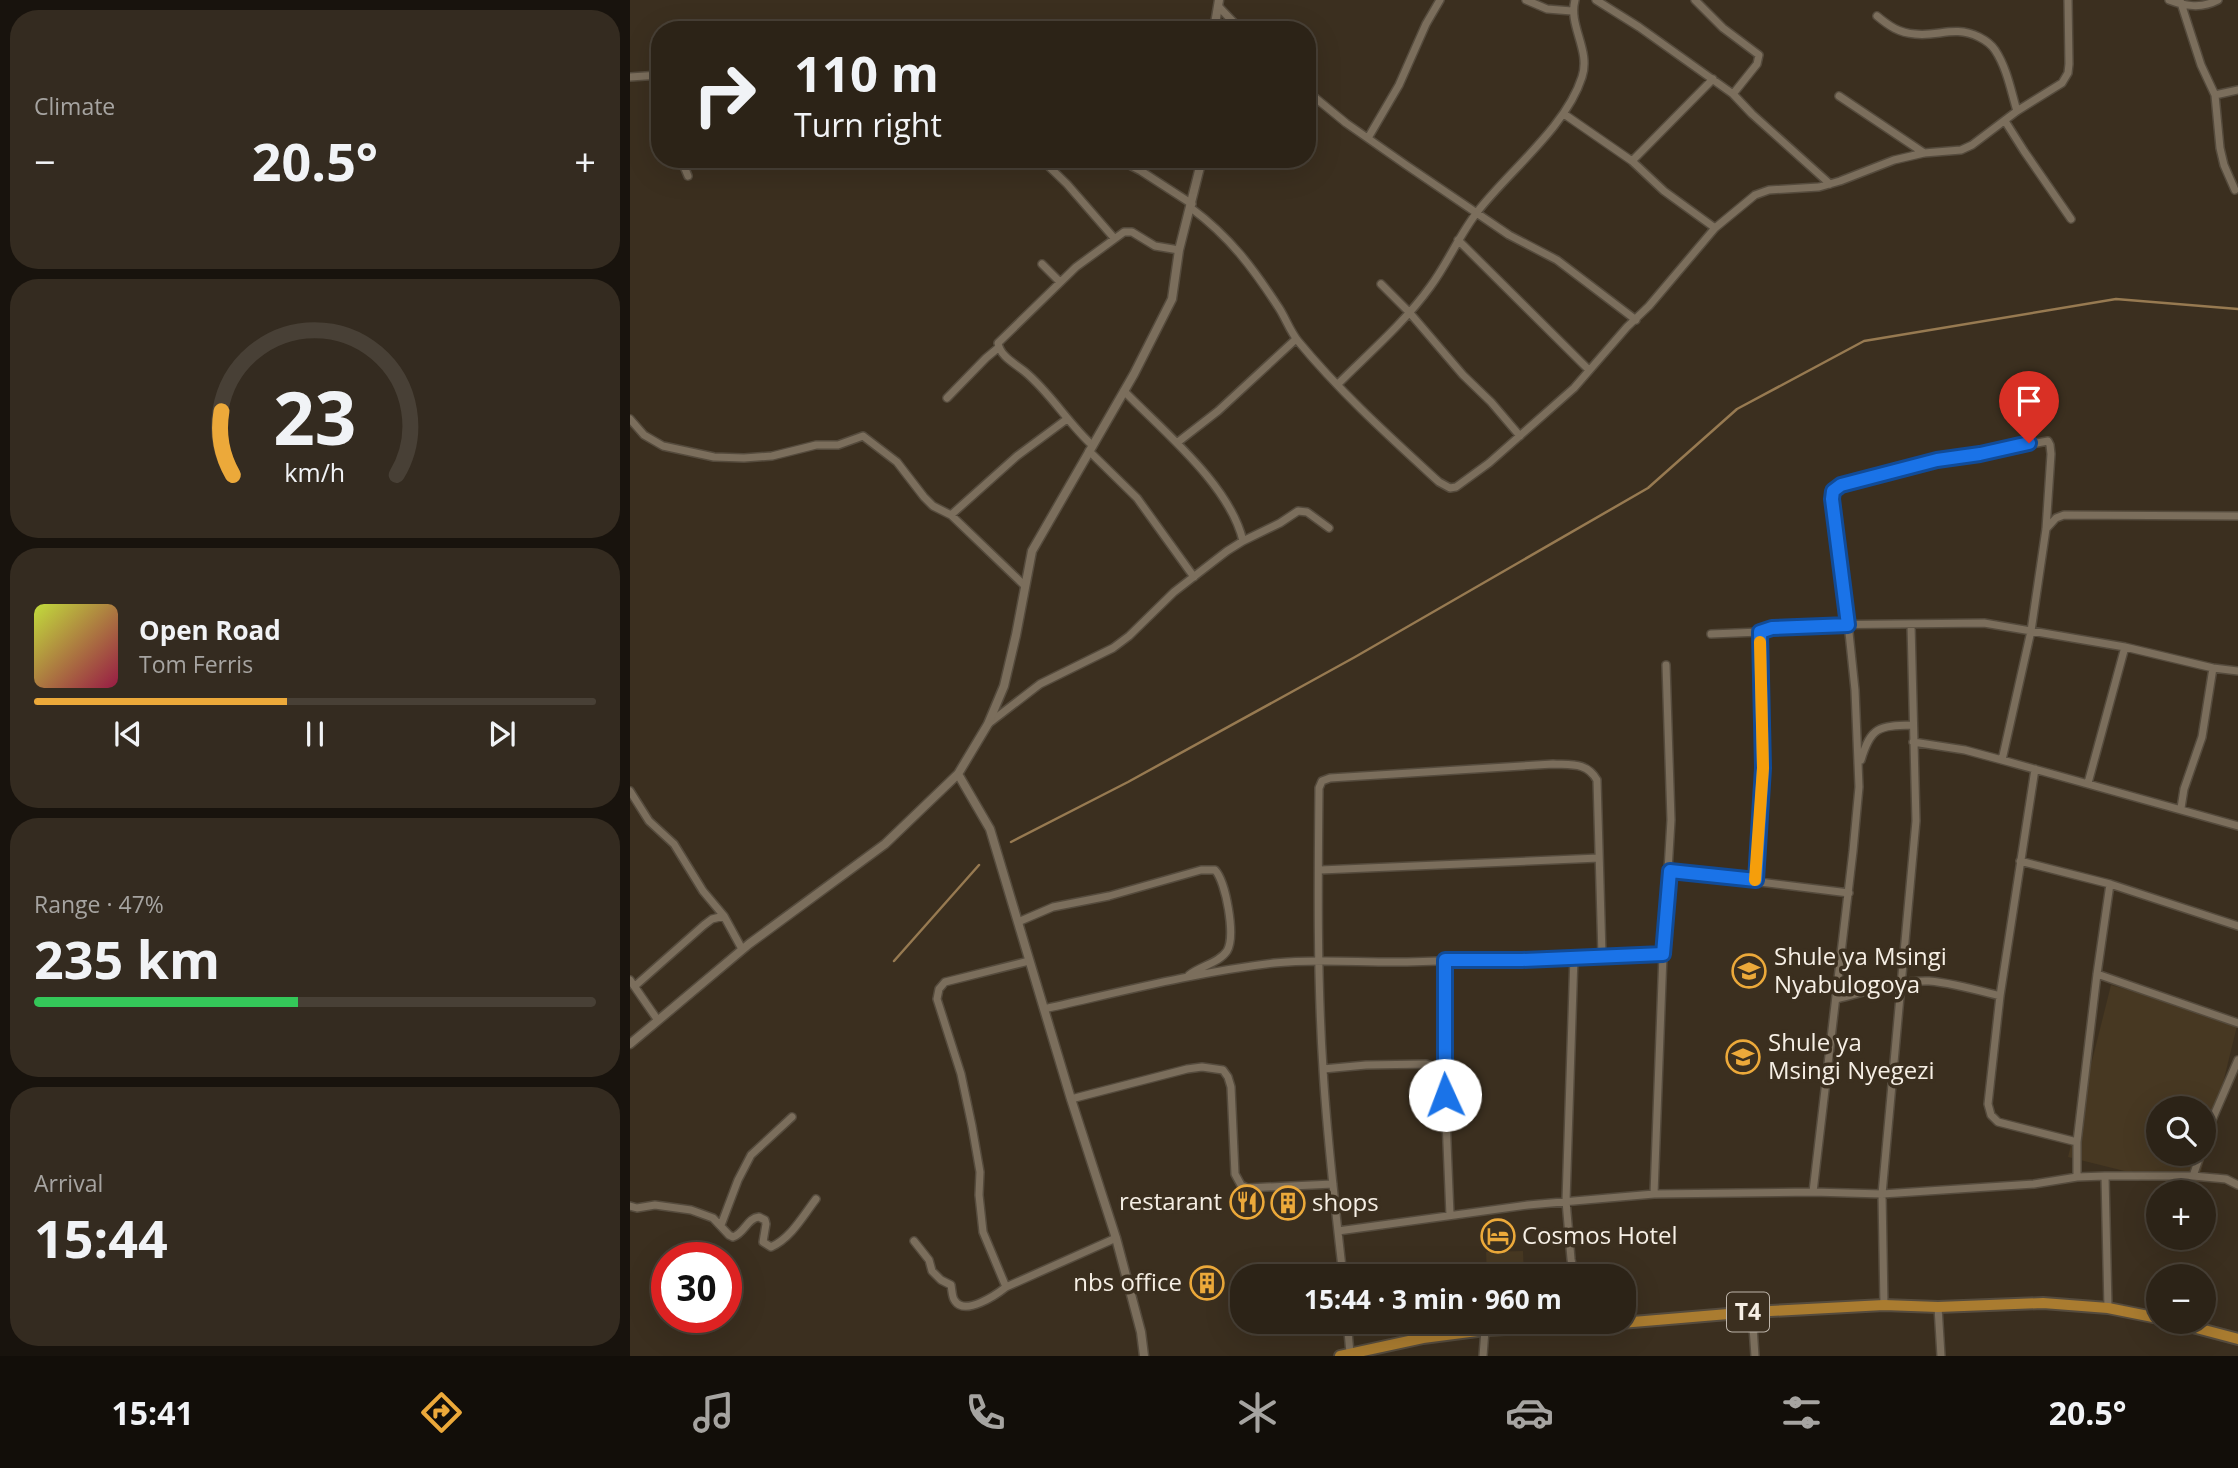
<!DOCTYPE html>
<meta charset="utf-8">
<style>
:root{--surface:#2c2317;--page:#342b20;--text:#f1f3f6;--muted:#a6a4a1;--line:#484036;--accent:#eca93a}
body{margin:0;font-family:"Open Sans",sans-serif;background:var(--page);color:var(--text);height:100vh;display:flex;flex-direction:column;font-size:26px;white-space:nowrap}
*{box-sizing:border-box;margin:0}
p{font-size:23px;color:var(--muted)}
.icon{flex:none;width:38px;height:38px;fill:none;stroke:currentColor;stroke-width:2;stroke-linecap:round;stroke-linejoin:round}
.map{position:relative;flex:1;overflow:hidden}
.side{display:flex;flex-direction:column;gap:10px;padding:10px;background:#18130d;width:630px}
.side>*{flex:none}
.banner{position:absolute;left:21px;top:21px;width:665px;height:147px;border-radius:28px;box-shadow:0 7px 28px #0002,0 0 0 2px var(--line);background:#2c2317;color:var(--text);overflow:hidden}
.buttons{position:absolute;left:1516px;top:1096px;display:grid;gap:14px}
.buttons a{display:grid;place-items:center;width:70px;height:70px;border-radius:50%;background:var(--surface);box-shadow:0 7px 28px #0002,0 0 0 2px var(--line);font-size:35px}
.speed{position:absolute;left:21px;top:1242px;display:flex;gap:14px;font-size:35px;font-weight:700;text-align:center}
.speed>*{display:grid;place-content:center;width:91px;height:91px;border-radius:50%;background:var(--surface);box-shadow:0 7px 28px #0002,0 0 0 2px var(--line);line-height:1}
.speed .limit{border:10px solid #d22;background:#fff;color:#111}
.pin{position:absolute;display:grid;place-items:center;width:60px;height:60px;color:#fff;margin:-72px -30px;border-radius:50% 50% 50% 0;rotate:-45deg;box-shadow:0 0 7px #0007}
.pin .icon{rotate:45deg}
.me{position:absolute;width:77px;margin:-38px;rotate:358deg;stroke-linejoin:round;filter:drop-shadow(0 0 5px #0008)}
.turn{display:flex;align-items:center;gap:24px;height:147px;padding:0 28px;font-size:32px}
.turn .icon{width:91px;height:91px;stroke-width:2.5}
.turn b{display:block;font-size:49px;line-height:60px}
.big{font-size:52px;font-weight:700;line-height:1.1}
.side .widget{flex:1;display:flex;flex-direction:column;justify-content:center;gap:10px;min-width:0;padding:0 24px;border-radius:28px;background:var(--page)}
.side .dial{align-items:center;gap:0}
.dial svg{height:182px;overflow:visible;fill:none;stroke:var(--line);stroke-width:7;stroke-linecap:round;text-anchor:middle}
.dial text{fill:var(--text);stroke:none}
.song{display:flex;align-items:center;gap:21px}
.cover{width:84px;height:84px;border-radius:10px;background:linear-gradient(135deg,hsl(70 70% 55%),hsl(340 70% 35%))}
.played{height:7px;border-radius:4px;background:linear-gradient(90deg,var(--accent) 45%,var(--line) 45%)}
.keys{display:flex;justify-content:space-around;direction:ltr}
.heat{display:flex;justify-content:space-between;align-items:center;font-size:38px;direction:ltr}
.charge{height:10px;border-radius:5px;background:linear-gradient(90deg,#34c759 47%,var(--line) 0)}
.trip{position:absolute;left:600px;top:1264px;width:406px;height:70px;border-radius:28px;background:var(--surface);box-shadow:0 7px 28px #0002,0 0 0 2px var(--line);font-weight:700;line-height:70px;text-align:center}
.dock{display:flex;height:112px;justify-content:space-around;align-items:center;background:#120e09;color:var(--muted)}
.dock .icon{width:49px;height:49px}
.dock .on{color:var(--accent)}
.dock b{font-size:32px;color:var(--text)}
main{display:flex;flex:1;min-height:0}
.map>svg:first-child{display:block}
.built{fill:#473822;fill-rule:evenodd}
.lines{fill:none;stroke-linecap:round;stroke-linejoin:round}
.stream{stroke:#977a51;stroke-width:2.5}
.minor-casing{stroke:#554b3d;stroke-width:10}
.tertiary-casing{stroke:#554b3d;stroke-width:11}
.trunk-casing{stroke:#554b3d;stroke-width:14}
.minor{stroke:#7b6e5c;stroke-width:7}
.tertiary{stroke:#7b6e5c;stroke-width:8}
.trunk{stroke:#aa7c30;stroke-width:10}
.route-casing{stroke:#114b97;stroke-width:18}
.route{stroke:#1a73e8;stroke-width:12}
.slow{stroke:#f59e0b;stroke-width:12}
.labels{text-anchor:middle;stroke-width:7;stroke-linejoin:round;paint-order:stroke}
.shield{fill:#3b2f1f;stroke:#beb5aa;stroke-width:2}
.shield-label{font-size:23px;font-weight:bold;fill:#f6efe5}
.poi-label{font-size:24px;fill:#f6efe5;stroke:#3b2f1f;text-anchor:start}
</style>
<main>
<section class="side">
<div class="widget"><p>Climate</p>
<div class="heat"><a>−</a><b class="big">20.5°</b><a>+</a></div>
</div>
<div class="widget dial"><svg viewBox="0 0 100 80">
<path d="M14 69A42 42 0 1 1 86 69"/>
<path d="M14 69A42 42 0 0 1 9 41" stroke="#eca93a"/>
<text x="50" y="56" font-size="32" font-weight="700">23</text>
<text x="50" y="72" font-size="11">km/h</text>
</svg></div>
<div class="widget">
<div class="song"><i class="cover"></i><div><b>Open Road</b><p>Tom Ferris</p></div></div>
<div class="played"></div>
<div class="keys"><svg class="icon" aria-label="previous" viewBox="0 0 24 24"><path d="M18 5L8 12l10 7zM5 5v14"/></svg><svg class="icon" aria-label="pause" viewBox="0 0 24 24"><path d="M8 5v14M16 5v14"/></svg><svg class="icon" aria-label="next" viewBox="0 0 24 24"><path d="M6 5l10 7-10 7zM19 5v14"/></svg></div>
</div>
<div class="widget"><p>Range · 47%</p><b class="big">235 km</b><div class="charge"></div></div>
<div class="widget"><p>Arrival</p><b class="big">15:44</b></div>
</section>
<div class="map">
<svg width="1608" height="1356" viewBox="0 0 1608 1356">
<rect width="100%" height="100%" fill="#3b2f1f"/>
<!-- built -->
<path class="built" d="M1481,985L1608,1022L1567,1189L1438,1157ZM1528,1108H1573V1153H1528Z
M893,1251L894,1276H857L856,1252Z"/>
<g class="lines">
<!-- stream -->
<path class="stream" d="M381,842L498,782L725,657L1018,488L1107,409L1234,341L1486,299L1608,309
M264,961L349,865"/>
<defs>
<path id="minor" d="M896,0L917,9L942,11
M966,0L1009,27L1103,94L1122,114L1200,184
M1065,0L1093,28L1129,55L1127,64L1103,94
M1539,0C1555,6 1571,9 1588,0
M1550,0L1571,65L1585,95L1590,148L1594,165L1605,190
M588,6L611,30
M1247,16C1259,26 1269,33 1285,34C1308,37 1324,25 1349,37C1355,40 1361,44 1365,50C1377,68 1381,91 1387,111
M0,77L30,75
M677,91L716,123L776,165L879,235L927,260L1006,320
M1585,95L1608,90
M1209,96L1294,153
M934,114L1002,161L1034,191L1085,228
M1375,121L1394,151L1441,219
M738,138L769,85L796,24L810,0
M51,159L58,176
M411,159L437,184L484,238
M488,159L511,171L562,204
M1002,161L1083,79
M561,208C600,237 623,268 649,308C656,319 660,331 668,341C710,392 760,437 809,482L820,488L826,487L859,463L944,388L997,327L1019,306L1085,228L1125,195L1139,190L1189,187L1210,181L1264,160L1294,153L1331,150L1342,145L1387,111L1432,83L1438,73L1439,64L1438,0
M828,240L959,370
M412,264L430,282
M751,284L779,312L833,375L861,402L890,436
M708,384C739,353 774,323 800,287C818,263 829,235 848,211C880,170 936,127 952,77C961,50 938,26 945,0
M494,391C533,431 600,485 613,541
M317,398L356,358L368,348
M0,419L14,435L33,446L84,457L114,458L142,456L186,445H208L233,436L267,462L294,497L303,506L321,515L394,585
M548,442L588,411L666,339
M462,445C437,422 420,392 394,371C384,363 370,356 368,343L446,267L494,232H502L525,246L549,250
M459,451L507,498L564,577
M321,515L387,456L437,419
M1416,529L1426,518L1434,515L1608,516
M1081,634L1130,632L1142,627L1179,625L1354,623L1495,647L1583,668L1608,671
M358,724L410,684L483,648L499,636L544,592L597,551L613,541L650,523L668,511L677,512L699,528
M1283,742L1335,750L1372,760L1608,826
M1231,760C1241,726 1249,726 1283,725
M1405,769L1370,996L1358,1104L1361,1115L1368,1122L1447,1142
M1458,783L1495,647
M0,791L19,821L44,844L73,891L94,916L112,949
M1551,808L1554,789L1572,737L1583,668
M1390,861L1480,884L1608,926
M690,870L969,858
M1040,871L1219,893
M1126,880L1134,767L1130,632
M388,922L423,907L479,896L571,870H585C596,882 606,936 597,951C589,963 570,966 559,975
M815,960L814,1071L820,1215
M399,961L315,982L309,989L307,999L331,1074L342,1126L350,1172L349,1195L353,1232L376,1287L486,1238
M1467,974L1608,1023
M0,980L27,1019
M5,986L74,925L82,919L94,916
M1206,999C1236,992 1268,980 1299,981C1323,983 1347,990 1370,996
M414,1009C490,992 567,972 644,963C688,958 733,963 777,962C863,960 948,956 1033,954
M693,1069L736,1065L796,1064L814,1071
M441,1099L557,1069L572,1067L593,1070L598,1077L601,1087L605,1174L611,1185L617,1188L703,1184
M1573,1147L1582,1120L1608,1060
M1475,1176L1478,1308
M1563,1176L1571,1153
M1447,1177V1142L1467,974L1480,884
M1183,1192L1223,851L1229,787L1225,690L1213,575L1201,496L1211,485L1257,474L1289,464L1418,441L1420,445L1421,454L1416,529L1401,631L1372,760
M1024,1194L1033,954L1041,820L1036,665
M0,1206L7,1208L25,1205L61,1210L83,1218L99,1235L103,1237C115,1233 117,1218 129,1217L135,1220L136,1224L133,1242L141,1247C161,1238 173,1216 186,1199
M91,1225L108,1180L121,1155L162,1117
M708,1231L898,1205L1024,1194L1183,1192L1252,1194L1404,1184L1447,1177L1475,1176H1563L1596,1179L1608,1185
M284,1241L299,1260L302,1271L311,1280L321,1285C322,1290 322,1298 325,1301C335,1316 366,1295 376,1287
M713,1276C705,1207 697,1138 693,1069C687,976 688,881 689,788L692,781L700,778L923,764C941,765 957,762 967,780L972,956
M944,1276L941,1259L936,1201L944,956
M1254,1305L1252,1194L1286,821L1281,625
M1308,1307L1311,1356
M1122,1312L1125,1356
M717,1321L720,1353
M853,1356L855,1330"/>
<path id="tertiary" d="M584,30L589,0
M328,774L360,829L441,1099L486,1238L511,1332L514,1356
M0,1044L119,944L255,844L328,774L358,724L374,686L386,635L402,551L504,374L542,299L549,250L572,159"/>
<path id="trunk" d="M1540,1321L1608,1339
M710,1356L793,1338L855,1330L979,1324L1122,1312L1254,1305L1308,1307L1413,1303L1478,1308L1528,1318"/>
</defs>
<!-- minor casing -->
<use href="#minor" class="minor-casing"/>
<!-- tertiary casing -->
<use href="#tertiary" class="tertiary-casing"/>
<!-- trunk casing -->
<use href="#trunk" class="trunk-casing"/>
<!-- minor -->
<use href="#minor" class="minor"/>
<!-- tertiary -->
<use href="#tertiary" class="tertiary"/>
<!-- trunk -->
<use href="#trunk" class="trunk"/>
</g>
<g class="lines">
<defs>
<path id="route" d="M815,1095V960H892L1033,954L1040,871L1126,880L1133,768L1130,632L1142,628L1218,625L1202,499L1203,491L1211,485L1307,460L1350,454L1399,443"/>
</defs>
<!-- route casing -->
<use href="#route" class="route-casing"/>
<!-- route -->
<use href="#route" class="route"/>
<!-- slow -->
<path class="slow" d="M1125,880L1133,768L1130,642"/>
</g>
<!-- icons -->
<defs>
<symbol id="school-ring" viewBox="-11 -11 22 22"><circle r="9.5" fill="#3b2f1f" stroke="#eca93a" stroke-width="1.5"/><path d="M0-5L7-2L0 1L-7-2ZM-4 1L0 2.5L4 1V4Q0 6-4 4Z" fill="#eca93a"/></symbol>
<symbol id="restaurant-ring" viewBox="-11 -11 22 22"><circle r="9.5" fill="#3b2f1f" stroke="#eca93a" stroke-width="1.5"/><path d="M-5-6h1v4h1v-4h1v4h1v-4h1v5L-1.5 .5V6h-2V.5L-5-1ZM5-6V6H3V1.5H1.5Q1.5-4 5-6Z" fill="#eca93a"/></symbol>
<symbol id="building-ring" viewBox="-11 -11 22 22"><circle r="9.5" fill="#3b2f1f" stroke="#eca93a" stroke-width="1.5"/><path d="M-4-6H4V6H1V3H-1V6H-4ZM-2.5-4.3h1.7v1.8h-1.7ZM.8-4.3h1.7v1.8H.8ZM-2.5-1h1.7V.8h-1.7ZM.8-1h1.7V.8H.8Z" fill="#eca93a"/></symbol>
<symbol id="hotel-ring" viewBox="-11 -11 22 22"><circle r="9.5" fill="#3b2f1f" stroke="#eca93a" stroke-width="1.5"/><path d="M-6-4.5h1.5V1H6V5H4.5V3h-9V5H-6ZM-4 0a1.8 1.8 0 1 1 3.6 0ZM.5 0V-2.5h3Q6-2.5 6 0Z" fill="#eca93a"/></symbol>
</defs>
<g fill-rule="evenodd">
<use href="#school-ring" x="1100" y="952" width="38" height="38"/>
<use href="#school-ring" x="1094" y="1038" width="38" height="38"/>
<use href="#restaurant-ring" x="598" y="1183" width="38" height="38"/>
<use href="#building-ring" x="639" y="1184" width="38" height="38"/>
<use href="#hotel-ring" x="849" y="1217" width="38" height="38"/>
<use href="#building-ring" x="558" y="1264" width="38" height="38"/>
</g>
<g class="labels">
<!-- shield labels -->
<rect class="shield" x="1097" y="1292.5" width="42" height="39" rx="5"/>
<g class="shield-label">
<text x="1118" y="1320">T4</text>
</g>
<!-- poi labels -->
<g class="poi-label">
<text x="1144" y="965">Shule ya Msingi<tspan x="1144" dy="28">Nyabulogoya</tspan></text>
<text x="1138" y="1051">Shule ya<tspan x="1138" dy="28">Msingi Nyegezi</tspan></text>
<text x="592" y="1210" text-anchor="end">restarant</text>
<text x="682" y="1211">shops</text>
<text x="892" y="1244">Cosmos Hotel</text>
<text x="552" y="1291" text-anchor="end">nbs office</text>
</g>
</g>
</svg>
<div class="buttons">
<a><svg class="icon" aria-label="search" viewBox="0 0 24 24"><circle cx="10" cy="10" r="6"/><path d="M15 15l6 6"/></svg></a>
<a>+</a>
<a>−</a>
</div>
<div class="speed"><div class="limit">30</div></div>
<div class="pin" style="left:1399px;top:443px;background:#d93025"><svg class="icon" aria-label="arrive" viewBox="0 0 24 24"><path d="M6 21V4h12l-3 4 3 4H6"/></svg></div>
<svg class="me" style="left:815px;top:1095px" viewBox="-20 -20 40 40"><circle r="19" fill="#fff"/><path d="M0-13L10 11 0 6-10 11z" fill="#1a73e8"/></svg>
<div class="trip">15:44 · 3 min · 960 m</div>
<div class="banner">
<div class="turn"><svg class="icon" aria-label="right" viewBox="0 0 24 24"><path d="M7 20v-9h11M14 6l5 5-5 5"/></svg><div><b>110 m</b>Turn right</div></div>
</div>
</div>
</main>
<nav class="dock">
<b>15:41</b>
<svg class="icon on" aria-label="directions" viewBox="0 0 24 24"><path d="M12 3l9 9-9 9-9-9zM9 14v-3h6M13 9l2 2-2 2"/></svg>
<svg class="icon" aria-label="music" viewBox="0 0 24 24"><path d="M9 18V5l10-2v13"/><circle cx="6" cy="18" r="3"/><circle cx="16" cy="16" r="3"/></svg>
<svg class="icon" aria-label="phone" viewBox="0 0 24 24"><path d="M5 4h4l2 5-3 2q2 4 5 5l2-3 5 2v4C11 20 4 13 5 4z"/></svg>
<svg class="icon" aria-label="climate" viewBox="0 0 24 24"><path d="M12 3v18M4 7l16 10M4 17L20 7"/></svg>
<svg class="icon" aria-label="car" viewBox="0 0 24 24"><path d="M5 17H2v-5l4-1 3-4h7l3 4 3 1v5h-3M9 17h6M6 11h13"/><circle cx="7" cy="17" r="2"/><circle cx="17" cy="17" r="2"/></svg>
<svg class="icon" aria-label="filters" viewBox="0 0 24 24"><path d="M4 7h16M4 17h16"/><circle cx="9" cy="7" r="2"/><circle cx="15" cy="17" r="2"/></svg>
<b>20.5°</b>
</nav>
